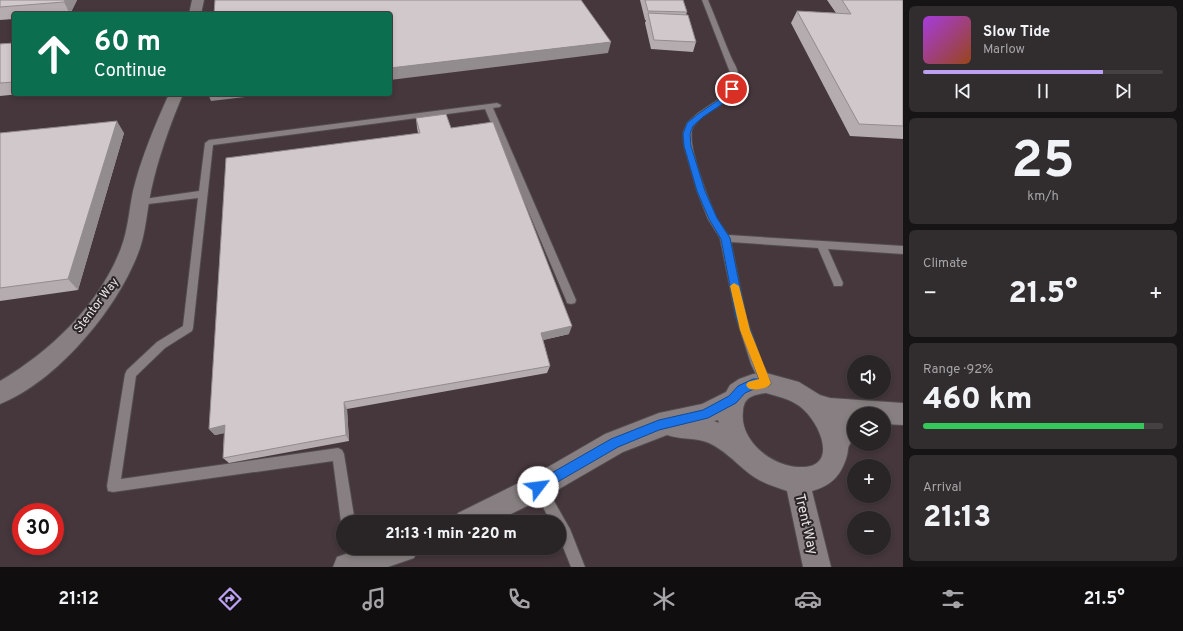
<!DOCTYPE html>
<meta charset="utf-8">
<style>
:root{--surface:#292426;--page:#312c2e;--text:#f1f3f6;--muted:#a5a4a7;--line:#454143;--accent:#bca0f2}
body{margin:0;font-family:Overpass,sans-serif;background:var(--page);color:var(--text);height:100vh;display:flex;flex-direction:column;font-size:15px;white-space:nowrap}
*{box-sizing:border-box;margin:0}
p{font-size:13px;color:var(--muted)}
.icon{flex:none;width:22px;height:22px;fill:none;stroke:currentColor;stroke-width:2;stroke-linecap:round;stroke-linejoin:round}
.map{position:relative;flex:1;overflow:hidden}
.drawer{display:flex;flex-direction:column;gap:6px;padding:6px;background:#171415;width:280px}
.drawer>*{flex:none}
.guide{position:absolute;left:12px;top:12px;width:380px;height:84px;border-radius:4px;box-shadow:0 2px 6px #0003,0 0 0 1px var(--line);background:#0b6e4f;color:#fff;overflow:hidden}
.buttons{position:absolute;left:847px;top:355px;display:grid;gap:8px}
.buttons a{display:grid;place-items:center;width:44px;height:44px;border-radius:50%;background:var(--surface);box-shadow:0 2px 6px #0003,0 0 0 1px var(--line);font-size:20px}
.speed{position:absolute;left:12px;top:503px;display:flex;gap:8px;font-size:20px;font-weight:700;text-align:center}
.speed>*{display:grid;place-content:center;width:52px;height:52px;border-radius:50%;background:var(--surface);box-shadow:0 2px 6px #0003,0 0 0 1px var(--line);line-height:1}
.speed .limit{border:6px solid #d22;background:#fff;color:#111}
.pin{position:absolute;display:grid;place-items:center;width:34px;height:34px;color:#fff;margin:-17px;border:2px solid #fff;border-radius:50%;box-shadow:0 1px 4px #0007}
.me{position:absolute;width:44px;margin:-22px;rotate:60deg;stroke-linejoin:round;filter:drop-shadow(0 0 3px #0008)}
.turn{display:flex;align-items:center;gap:14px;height:84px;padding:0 16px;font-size:18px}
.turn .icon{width:52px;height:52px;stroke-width:2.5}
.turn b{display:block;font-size:28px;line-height:34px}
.big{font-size:30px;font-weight:800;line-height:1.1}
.drawer .tile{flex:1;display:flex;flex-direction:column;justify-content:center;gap:6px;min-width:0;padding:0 14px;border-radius:6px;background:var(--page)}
.drawer .dial{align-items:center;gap:0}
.dial b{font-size:52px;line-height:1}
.song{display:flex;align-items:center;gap:12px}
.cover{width:48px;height:48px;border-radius:6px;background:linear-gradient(135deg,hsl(280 70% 55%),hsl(20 70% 35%))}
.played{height:4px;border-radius:2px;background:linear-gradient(90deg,var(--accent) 75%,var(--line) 75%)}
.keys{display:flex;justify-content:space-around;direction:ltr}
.heat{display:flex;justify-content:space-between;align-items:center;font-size:22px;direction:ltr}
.charge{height:6px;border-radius:3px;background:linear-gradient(90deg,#34c759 92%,var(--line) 0)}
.trip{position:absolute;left:336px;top:515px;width:230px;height:40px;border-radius:20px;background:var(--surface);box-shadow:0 2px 6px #0003,0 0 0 1px var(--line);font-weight:800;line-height:40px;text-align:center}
.tab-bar{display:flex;height:64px;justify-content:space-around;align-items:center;background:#100e0f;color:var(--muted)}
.tab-bar .icon{width:28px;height:28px}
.tab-bar .current{color:var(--accent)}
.tab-bar b{font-size:18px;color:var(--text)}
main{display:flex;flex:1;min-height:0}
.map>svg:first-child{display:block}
.built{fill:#45373c;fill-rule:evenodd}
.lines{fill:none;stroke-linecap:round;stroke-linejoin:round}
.service-casing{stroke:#534d4f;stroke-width:2}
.minor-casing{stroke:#534d4f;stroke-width:2}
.service{fill:#877f81;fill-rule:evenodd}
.minor{fill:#877f81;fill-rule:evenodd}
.wall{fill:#b4acaf}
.shaded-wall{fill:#928c8e}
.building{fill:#d1c8cb;stroke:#928c8e}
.route{fill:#1a73e8;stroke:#114b97}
.slow{fill:#f59e0b}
.labels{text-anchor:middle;stroke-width:4;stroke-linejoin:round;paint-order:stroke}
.street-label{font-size:12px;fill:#e9e5e6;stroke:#2d2628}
.near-street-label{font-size:14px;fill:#e9e5e6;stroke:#2d2628}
</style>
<main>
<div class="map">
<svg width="903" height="567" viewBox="0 0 903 567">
<rect width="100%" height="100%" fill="#373032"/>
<!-- built -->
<path class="built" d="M0,0H903V567H0ZM14,14H390V94H14ZM854,362H884V392H854ZM854,414H884V444H854ZM854,466H884V496H854ZM21,512H55V546H21ZM854,518H884V548H854ZM343,522H559V548H343Z"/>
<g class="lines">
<defs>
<path id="service" d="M702,0H708C716,19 723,38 731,57C733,62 739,70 738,76C737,107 706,106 693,127C685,141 709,201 716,217C719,223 724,229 728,235L903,246V254L828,249L843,283L842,286H834L833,283L818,248L731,242L746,317L762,363L772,383L770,387L766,388L762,387L751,364L736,317L720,238L708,219L697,191L684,146L683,133L687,123L698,113L722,97L728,89L731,75Z
M497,103L501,105L500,107L493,108L576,300L575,303L571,304L567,303L566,300L485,109L213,145L193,328L192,331L165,348L136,376L121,479L338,448L342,450L344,454L355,522H343V526L341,522L333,461L113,492L108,491L107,486L125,374L127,370L157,342L183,326L198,198L140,205L137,204L136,202L137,200L199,191L205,143L209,140Z
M538,481L543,482L570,529L585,567H571L559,537V522H551L532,487L533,482Z"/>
<path id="minor" d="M192,0H204L201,14H189Z
M169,94H183C170,125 158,158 151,191C147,210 146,230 140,248C120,306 58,381 0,404V381C51,351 100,304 121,248C128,230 129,210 133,191C141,158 155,125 169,94Z
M766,373L799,382L820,395L830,398L903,403V425L884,424V414H854V439C845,449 850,448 846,459C840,477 830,486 812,491L831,567H803L787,491C772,486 757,481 746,471C734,461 724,450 709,443C696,437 681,440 667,435L623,452L547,496L495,522H454L458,513L529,478L605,434L659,413L702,404L726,392L730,385L739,379L753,374ZM766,393C780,397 794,400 804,410C822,427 838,469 799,467C771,466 739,440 743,411C744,397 753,395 766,393ZM718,420L719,423L714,421Z
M363,548H418L414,558L388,567H333L337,557Z"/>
</defs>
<!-- service casing -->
<use href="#service" class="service-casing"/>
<!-- minor casing -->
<use href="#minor" class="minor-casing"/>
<!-- service -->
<use href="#service" class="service"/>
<!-- minor -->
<use href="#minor" class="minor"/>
</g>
<!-- wall -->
<path class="wall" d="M0,0H77L70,14H14V19L0,20Z
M640,0H683L687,12L686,15L696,42L693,52L651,49L645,23L646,20H645Z
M827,0H903V139L850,136L791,23L797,11L836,13Z
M14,43V94H20L0,96V44Z
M416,118L451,128L569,334L543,340L550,366L547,373L347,409L349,441L229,463L223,458L224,433L215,435L209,429L418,133L417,128Z
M0,133H124L78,290L0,301Z"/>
<!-- shaded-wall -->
<path class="shaded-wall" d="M65,0H77L70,14L64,2Z
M611,42L608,53L390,80V68Z
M208,94H272L211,101Z
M117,121L124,133L78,290L68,279Z
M572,326L569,334L539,341L541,333Z
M344,402L347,409L349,441L346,435Z
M225,425L231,432L215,435L209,429Z"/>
<!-- building -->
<path class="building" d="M0,0H65L64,2L0,7Z
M215,0H581L611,42L390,68V14H214Z
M645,0H683L687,12L648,11Z
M842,0H903V126L859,124L797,11L851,14Z
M648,13L688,15L696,42L654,40Z
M14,43V82L0,83V44Z
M446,114L451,128L493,122L572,326L541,333L550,366L344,402L346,435L223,458L225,425L209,429L226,158L420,133L416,118Z
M117,121L68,279L0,288V133Z"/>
<!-- route -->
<path class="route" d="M730,87L735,89L728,100L703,117L693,126L690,134L691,146L705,191L717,218L730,238L746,317L762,364L771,383L769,386L754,389L745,393L736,403L708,418L659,430L618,447L542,491L538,493L534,491L532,487L534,483L611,439L659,420L703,410L729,396L738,386L753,379H759L736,317L721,239L709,219L697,191L684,146L683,134L687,123L698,114L723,97Z"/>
<!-- slow -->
<path class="slow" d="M734,283L739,286L750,330L771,383L769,386C763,389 754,391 748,388L746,385L748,382L759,379L740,330L730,286Z"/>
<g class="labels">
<!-- street labels -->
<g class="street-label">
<text transform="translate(96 305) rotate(-53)" y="4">Stentor Way</text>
</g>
<!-- near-street labels -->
<g class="near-street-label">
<text transform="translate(807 524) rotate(77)" y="5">Trent Way</text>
</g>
</g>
</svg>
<div class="buttons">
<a><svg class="icon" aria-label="sound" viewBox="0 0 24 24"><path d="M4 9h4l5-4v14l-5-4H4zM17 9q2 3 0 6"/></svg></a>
<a><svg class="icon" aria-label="layers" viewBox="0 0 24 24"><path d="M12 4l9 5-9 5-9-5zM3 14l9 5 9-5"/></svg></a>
<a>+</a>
<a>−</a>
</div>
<div class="speed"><div class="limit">30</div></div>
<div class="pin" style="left:732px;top:89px;background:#d93025"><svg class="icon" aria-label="arrive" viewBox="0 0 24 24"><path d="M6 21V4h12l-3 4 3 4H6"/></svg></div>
<svg class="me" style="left:538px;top:487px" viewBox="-20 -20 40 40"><circle r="19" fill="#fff"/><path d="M0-13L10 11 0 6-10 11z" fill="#1a73e8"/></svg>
<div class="trip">21:13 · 1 min · 220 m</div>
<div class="guide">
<div class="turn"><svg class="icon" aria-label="ahead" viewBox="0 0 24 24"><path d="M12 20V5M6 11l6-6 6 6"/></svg><div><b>60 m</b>Continue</div></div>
</div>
</div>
<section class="drawer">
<div class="tile">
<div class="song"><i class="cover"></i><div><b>Slow Tide</b><p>Marlow</p></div></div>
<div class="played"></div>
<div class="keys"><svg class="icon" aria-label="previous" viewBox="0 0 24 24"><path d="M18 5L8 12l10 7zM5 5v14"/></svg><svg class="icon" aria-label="pause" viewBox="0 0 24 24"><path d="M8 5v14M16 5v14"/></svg><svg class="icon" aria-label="next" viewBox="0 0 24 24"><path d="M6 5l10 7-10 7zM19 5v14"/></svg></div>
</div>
<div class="tile dial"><b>25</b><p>km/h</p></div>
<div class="tile"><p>Climate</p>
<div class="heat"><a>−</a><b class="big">21.5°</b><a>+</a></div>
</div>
<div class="tile"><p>Range · 92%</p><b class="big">460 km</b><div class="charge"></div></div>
<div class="tile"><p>Arrival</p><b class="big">21:13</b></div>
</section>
</main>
<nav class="tab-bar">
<b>21:12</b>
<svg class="icon current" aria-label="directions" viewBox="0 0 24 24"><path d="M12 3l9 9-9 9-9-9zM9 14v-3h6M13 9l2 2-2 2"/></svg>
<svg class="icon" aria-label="music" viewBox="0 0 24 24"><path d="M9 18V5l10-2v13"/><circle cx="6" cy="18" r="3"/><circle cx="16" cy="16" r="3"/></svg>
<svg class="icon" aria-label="phone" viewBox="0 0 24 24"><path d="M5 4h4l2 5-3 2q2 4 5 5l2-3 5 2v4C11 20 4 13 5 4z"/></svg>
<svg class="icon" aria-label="climate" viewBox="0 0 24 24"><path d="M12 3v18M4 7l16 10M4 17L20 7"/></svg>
<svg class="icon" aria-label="car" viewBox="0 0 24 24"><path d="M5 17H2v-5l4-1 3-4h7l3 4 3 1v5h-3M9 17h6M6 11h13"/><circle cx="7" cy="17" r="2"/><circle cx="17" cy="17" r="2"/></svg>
<svg class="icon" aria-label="filters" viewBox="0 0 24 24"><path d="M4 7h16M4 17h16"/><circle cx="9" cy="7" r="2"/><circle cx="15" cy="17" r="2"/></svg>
<b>21.5°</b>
</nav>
